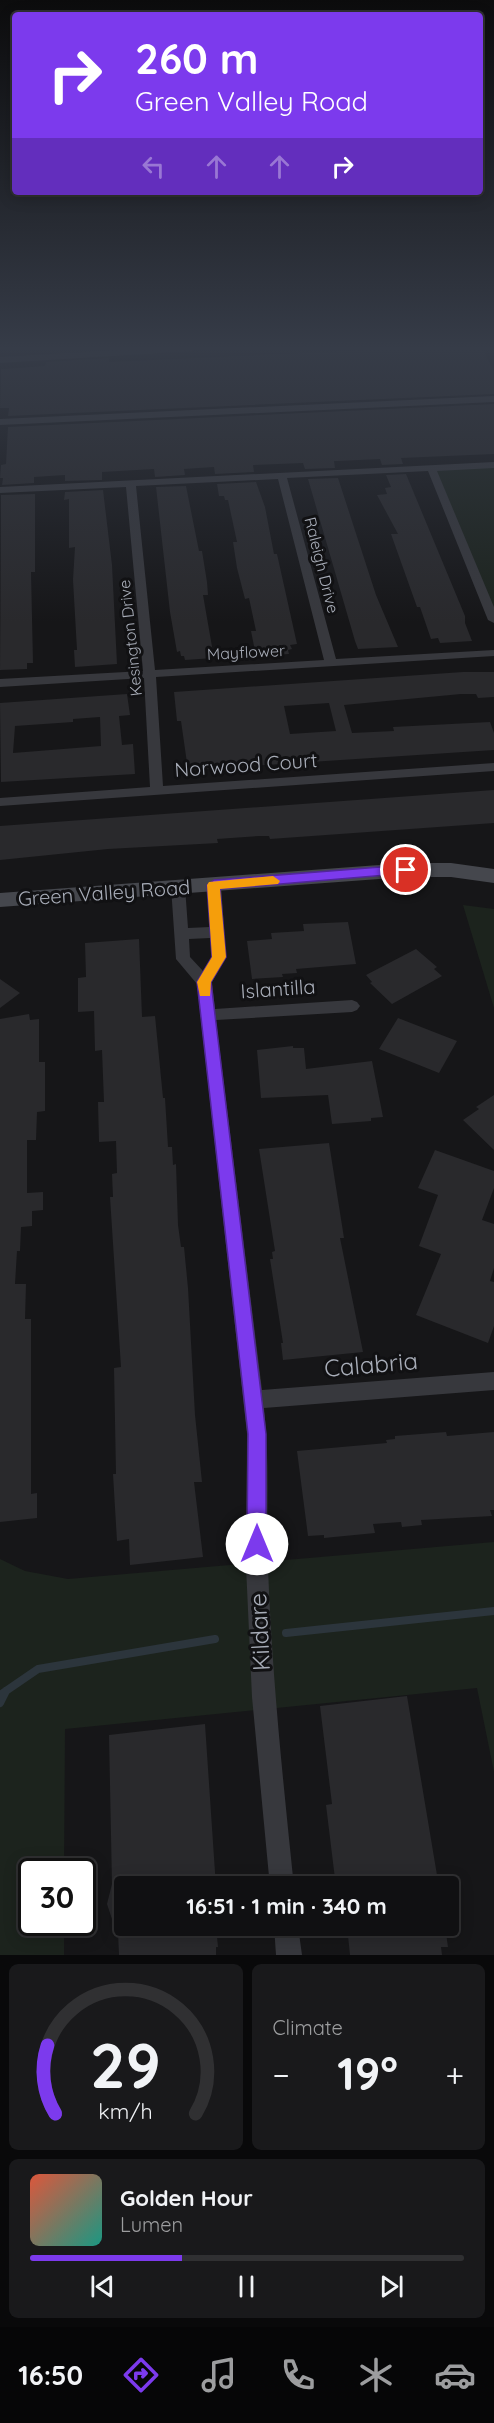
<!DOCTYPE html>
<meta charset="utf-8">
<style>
:root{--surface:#101012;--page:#19191b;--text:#f1f3f6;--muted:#9c9d9f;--line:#303032;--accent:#7c3aed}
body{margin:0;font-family:Quicksand,sans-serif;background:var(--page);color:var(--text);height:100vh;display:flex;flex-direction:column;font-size:22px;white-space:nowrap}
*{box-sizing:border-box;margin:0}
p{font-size:20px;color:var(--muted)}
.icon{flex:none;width:33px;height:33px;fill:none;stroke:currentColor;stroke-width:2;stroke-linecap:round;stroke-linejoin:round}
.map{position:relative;height:1955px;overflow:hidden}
.sheet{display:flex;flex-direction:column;gap:9px;padding:9px;background:#09090a;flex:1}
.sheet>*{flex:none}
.hud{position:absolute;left:12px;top:12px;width:471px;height:183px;border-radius:6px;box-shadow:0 3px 15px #0003,0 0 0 2px var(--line);background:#7c3aed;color:#fff;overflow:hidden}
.speed{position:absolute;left:18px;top:1858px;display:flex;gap:12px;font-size:30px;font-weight:700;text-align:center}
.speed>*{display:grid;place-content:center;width:78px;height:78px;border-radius:50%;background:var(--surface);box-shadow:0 3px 15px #0003,0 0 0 2px var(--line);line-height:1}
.speed .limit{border:3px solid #111;border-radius:9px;background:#fff;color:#111}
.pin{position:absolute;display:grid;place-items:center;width:51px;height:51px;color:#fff;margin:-26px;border:3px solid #fff;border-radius:50%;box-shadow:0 2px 6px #0007}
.me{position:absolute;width:66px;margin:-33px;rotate:0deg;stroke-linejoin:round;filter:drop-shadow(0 0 4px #0008)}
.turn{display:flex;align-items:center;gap:21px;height:126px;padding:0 24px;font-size:27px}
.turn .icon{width:78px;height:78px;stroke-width:2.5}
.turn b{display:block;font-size:42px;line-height:51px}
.lanes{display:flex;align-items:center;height:57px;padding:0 24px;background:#0003;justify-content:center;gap:30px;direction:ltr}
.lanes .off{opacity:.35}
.big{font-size:45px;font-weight:700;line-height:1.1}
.sheet .card{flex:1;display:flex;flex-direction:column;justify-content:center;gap:9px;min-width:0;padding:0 21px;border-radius:9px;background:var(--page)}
.sheet .dial{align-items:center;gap:0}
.dial svg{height:156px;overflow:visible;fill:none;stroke:var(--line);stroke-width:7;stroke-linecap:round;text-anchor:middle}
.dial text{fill:var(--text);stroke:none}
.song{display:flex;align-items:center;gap:18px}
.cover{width:72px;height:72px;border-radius:9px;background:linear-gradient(135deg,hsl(10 70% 55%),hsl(170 70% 35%))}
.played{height:6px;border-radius:3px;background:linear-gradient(90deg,var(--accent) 35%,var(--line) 35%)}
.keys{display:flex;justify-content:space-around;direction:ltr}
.heat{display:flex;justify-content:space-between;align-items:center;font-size:33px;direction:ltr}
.sheet .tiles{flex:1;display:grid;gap:9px;grid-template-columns:1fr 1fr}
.card:last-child{grid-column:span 2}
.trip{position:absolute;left:114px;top:1876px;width:345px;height:60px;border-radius:6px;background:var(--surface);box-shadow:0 3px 15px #0003,0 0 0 2px var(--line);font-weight:700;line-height:60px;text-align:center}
.dock{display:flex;height:96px;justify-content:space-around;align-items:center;background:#060607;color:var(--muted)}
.dock .icon{width:42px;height:42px}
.dock .current{color:var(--accent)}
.dock b{font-size:27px;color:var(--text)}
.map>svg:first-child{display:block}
.green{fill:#1c231d}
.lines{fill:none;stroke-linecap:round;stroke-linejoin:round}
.stream{stroke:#2c353c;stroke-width:8}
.building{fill:#29292c;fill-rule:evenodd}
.street{fill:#37383d;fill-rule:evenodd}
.secondary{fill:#45474d;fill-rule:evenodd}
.route{fill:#7c3aed;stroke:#51269a;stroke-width:1.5}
.slow{fill:#f59e0b}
.labels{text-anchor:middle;stroke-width:6;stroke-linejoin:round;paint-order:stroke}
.far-street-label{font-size:16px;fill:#a8adb8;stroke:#111113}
.street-label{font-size:20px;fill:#a8adb8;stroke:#111113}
.near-street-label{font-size:24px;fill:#a8adb8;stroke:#111113}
</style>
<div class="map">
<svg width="494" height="1955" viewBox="0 0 494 1955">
<rect width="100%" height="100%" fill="#161618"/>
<!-- green -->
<path class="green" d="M494,465V620L431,468Z
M463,905L494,909V1008Z
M494,1542V1772L477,1688L65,1729L64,1872H32V1923H64V1955H0V1559L25,1571L68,1579Z"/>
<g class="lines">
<!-- stream -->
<path class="stream" d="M286,1633L494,1611
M0,1695L38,1669L215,1639
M0,1703L6,1691"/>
</g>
<!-- building -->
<path class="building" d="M412,348H482L494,371V394L8,416L9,408H0L1,369H3L45,366L46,362L109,358V362Z
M494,404V454L401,458L403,464L382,465L380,459L338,461H334L335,468L305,469L303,463L253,465L254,472L215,474L214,467L184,469L185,475L155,477L154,469L102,472V480L65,481V475L34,477V483L2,485L3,478H0L1,465L6,464L8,427Z
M406,474L465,616V623L472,641L440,643L438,638L431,639L420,607H417L391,534H398L377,495L387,494L385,488L391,487L386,475Z
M338,478L376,595L398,647L358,649L355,641L308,479Z
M256,482L265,507L274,554H277L297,644L290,645L292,649L288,650L289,654L256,656L251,631H256L249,598L245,599L237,568L233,542H237L228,500H225L224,496H219L217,484Z
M186,486L199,551H202L207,582L208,595H203L214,658L185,660L184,656H181L180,651L177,652L170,612L156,487Z
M103,490L112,565L117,664L75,667L74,650H77L73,580L75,547L69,548V499L64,500L65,492Z
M35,494V572H31L33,663H27V669L0,670L1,495Z
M463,672H494V697L478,698L476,694H461L344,705L352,733L394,731L393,727L490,722L494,733V750L188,770L181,721H177L174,692ZM329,703L336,731L290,734L284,706Z
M127,694L130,715L119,716L122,745L133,744L135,774L1,782L0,703ZM100,717L101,746L13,753L15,726L73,722V719Z
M494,790V823L270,839L269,836H259L217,839L218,843L108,849L0,860V826Z
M348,922L356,964L296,969L297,973L282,974L283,977L252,979L247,941L272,939L271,933L304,931L303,924Z
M139,939L142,1017L155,1016L163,1098H165L168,1147H172L173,1165L176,1164L178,1225L181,1247H184L188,1288L195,1415L202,1482H194L203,1557L130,1565L129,1539L117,1541L113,1474H116L114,1368L121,1367L110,1197H113L112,1174L117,1173L116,1141L99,1142L98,1102H104L102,1050L95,1051L94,1011L78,1012V978L86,977L85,943Z
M416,949L437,967L434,969L442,976L392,1004L370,983L372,982L366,975Z
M0,979L20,993L0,1008Z
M29,1014L30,1020L39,1019V1062H45V1111L37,1112L36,1140H27V1193L43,1192V1210L32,1211V1226L21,1227L20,1251H17L15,1284H26L25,1319H31V1494L37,1493V1518L0,1522V1019Z
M398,1018L457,1041L439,1073L379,1049Z
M293,1046V1048H304L306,1069L372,1061L383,1117L371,1118V1121L332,1124L328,1095L261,1098L257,1050Z
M494,1095V1150L463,1120L479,1109L476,1107Z
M329,1143L344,1238H340L363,1352L283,1360L281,1343H283L270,1259H273L272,1252L275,1251L259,1149Z
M435,1150L494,1171V1188L482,1220L494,1224V1268L490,1281L494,1282V1326L488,1343L416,1315L441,1254L419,1246L438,1195L418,1188Z
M446,1432L447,1436L494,1432V1510H490L492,1516L421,1520L422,1525L402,1527L401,1522L373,1524L375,1533L324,1538V1535L308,1536L297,1451L387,1443L386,1440L395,1439V1436Z
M407,1696L438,1881L384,1887H336L326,1805L332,1804L320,1706Z
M205,1724L216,1887H124V1918L112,1919L107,1904L112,1884L109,1735Z
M165,1926H216L218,1947H216V1955H119L118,1932Z
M347,1926H445L448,1947H441L442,1955H350Z"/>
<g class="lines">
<!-- street -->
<path class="street" d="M153,348H197L193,351L0,363V357Z
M494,396V402L0,425V419Z
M494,462V468L437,471L494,607V623L488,620L428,471L287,478L336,659L494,650V656L156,677L163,786L494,763V771L0,806V798L150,787L144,678L0,687V679L143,671L126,487L0,493V487ZM278,479L324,660L155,670L136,486Z
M214,880L221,885L226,957L212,982L215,1009L352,1000L357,1002L360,1006L357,1010L352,1012L216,1020L262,1390L494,1372V1390L264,1408C270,1461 266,1515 268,1568C272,1675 283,1781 294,1887H270L252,1697L246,1566L247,1434L197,984L176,959L171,887L173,884L178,882L185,887L188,928L210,927L207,885ZM210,938L212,957L203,971L190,957L189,939Z
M274,1926H298L302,1955H276Z"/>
<!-- secondary -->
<path class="secondary" d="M406,863H451L494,869V883L451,877H406L0,907V893Z"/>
</g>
<!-- sky -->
<linearGradient id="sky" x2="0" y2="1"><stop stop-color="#0c0c0d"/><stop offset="0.56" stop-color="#363c48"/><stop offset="1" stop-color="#363c48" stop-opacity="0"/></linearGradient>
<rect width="494" height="622" fill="url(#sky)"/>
<!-- route -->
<path class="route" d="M406,865L410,867L412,870L410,873L220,889L226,957L211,982L266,1434V1544L263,1551L257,1554L250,1551L247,1544L248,1434L197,982L212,957L207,885L214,880Z"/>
<!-- slow -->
<path class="slow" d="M273,876L280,881L278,884L220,889L226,957L211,982L210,996H200L197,982L212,957L207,885L209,882Z"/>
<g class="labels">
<!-- far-street labels -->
<g class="far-street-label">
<text transform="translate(322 565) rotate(76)" y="6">Raleigh Drive</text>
<text transform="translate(130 638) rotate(-96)" y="6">Kesington Drive</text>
<text transform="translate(246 652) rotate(-3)" y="6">Mayflower</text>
</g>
<!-- street labels -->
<g class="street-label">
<text transform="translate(246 765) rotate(-4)" y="7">Norwood Court</text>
<text transform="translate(104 893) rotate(-4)" y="7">Green Valley Road</text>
<text transform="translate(278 989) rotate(-4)" y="7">Islantilla</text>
</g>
<!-- near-street labels -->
<g class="near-street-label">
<text transform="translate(371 1365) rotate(-5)" y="8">Calabria</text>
<text transform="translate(260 1632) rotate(-93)" y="8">Kildare</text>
</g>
</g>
</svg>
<div class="speed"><div class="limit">30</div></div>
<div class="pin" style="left:406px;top:870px;background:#d93025"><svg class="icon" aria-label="arrive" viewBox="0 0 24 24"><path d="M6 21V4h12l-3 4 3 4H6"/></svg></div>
<svg class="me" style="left:257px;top:1544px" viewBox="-20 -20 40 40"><circle r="19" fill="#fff"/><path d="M0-13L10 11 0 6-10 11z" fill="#7c3aed"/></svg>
<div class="trip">16:51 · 1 min · 340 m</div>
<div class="hud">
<div class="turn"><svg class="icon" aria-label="right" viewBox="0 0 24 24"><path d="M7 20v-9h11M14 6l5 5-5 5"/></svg><div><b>260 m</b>Green Valley Road</div></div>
<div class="lanes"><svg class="icon off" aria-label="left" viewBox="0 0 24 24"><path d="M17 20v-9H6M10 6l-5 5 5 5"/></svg><svg class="icon off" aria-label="ahead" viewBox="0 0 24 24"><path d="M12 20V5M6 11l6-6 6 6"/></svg><svg class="icon off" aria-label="ahead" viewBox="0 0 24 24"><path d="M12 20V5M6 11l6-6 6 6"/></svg><svg class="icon" aria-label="right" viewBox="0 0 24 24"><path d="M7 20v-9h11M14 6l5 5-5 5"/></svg></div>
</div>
</div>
<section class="sheet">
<div class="tiles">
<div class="card dial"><svg viewBox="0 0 100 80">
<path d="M14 69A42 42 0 1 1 86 69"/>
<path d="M14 69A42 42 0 0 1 10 34" stroke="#7c3aed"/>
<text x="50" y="56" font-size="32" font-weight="700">29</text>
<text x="50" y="72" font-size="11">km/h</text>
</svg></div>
<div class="card"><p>Climate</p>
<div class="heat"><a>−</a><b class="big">19°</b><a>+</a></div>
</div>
<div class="card">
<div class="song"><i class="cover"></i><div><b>Golden Hour</b><p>Lumen</p></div></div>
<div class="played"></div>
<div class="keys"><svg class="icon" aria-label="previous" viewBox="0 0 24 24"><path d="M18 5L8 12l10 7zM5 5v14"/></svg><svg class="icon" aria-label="pause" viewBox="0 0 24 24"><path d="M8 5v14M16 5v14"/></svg><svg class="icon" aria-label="next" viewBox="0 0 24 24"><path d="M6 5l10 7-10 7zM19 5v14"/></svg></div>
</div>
</div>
</section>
<nav class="dock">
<b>16:50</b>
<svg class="icon current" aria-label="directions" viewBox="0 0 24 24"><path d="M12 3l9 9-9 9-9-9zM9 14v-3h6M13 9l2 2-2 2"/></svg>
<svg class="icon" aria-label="music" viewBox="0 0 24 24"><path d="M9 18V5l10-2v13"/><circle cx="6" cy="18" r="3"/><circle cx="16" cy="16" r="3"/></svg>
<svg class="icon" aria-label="phone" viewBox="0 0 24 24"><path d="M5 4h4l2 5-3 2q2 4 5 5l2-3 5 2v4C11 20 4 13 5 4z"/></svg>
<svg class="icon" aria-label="climate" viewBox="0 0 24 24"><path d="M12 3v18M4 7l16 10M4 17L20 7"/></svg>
<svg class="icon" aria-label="car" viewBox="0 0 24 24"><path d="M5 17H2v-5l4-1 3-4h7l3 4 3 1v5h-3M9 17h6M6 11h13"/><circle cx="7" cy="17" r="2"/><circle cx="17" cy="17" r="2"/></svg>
</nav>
